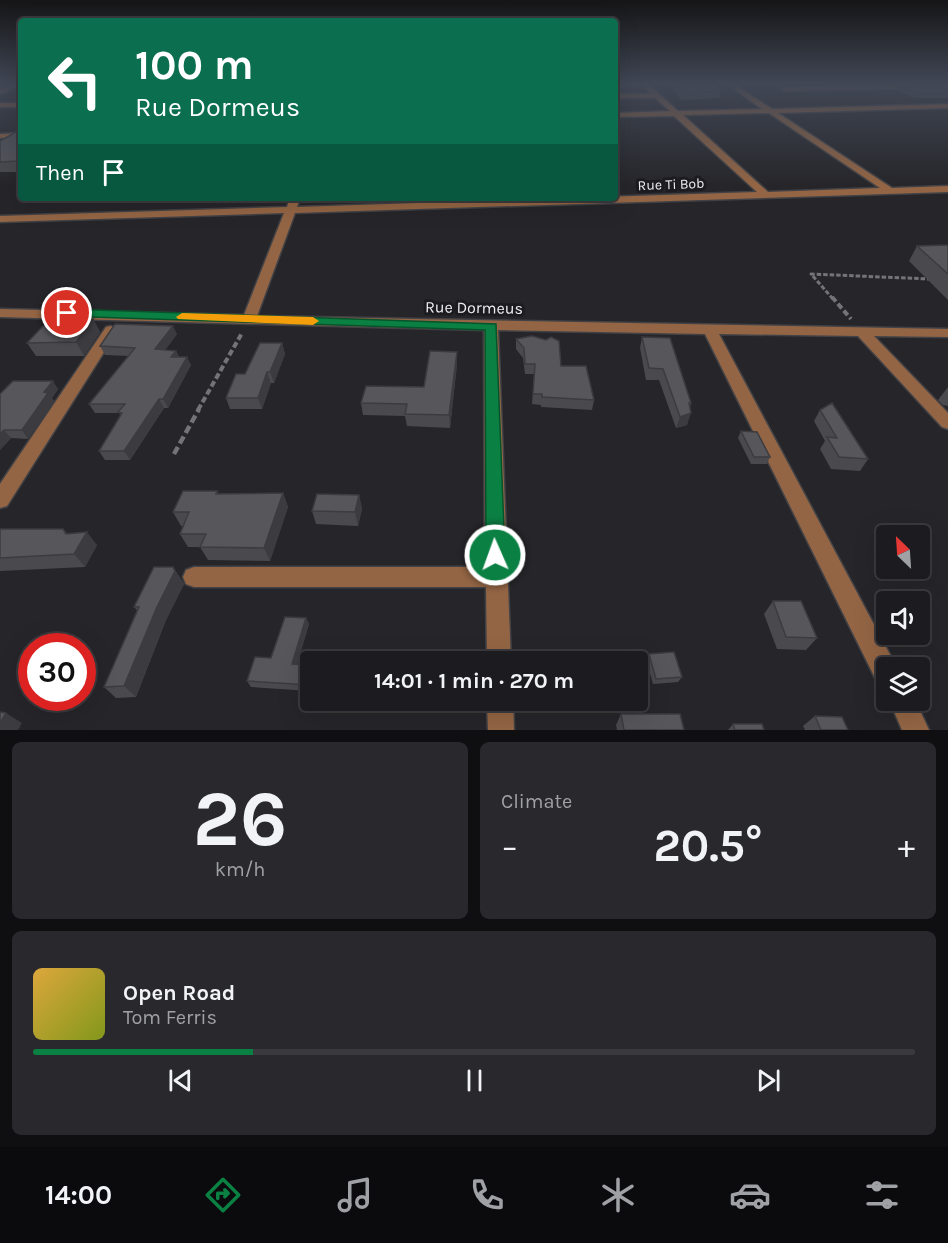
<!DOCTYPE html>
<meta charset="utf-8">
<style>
:root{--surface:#1c1c20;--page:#29292d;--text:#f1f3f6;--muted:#a0a1a5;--line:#3a3a3e;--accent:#0b8043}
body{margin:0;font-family:Karla,sans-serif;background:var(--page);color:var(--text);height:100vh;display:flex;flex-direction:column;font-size:22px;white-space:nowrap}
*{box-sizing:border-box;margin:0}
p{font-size:20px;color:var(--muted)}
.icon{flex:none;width:33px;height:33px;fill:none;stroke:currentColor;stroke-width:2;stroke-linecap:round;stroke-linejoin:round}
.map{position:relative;height:730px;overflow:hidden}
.details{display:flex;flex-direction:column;gap:12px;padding:12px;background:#0f0f12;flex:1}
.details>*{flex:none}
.top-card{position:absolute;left:18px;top:18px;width:600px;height:183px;border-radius:6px;box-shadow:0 6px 24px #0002,0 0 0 2px var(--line);background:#0b6e4f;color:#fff;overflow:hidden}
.needle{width:39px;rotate:335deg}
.controls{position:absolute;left:876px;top:525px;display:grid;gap:12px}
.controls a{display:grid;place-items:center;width:54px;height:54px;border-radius:6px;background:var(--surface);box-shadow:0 6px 24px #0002,0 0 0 2px var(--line);font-size:30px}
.speed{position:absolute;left:18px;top:633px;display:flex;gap:12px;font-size:30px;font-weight:700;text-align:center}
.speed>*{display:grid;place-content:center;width:78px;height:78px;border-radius:50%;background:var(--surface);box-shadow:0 6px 24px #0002,0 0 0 2px var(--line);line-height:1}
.speed .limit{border:9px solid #d22;background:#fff;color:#111}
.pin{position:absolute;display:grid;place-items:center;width:51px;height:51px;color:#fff;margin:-26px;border:3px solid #fff;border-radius:50%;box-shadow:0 2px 6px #0007}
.me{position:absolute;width:66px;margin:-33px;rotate:358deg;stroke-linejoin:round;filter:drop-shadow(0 0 4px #0008)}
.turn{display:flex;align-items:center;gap:21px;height:126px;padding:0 18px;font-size:27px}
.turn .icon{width:78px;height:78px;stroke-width:2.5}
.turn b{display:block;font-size:42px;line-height:51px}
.then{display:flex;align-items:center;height:57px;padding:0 18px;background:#0003;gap:12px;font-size:22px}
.big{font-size:45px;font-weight:700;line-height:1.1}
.details .widget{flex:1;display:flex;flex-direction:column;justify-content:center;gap:9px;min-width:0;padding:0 21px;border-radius:9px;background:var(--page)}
.details .dial{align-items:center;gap:0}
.dial b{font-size:78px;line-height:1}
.song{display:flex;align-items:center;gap:18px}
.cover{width:72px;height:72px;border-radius:9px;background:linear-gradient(135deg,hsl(40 70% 55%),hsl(70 70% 35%))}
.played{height:6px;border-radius:3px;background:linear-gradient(90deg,var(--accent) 25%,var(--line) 25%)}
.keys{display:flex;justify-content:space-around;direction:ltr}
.heat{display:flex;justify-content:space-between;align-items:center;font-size:33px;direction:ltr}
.details .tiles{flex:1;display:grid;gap:12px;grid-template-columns:1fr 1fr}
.widget:last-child{grid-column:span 2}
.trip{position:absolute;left:300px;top:651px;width:348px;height:60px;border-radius:6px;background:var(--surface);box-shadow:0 6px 24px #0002,0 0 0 2px var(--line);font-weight:700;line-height:60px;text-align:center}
.menu{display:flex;height:96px;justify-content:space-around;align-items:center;background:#0b0b0d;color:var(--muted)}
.menu .icon{width:42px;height:42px}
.menu .on{color:var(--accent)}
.menu b{font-size:27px;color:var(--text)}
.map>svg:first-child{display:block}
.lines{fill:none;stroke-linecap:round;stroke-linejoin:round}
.street-casing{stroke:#424246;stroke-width:3}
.path-far2{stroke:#747478;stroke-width:3;stroke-dasharray:4.5 2;stroke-linecap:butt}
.path-far1{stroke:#747478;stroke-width:4;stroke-dasharray:6 3;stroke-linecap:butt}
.path{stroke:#747478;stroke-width:4.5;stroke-dasharray:8 4;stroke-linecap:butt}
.street{fill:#936544;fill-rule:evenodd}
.wall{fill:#4a4a4e}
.shaded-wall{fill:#3c3c40}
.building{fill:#56565b;stroke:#3c3c40;stroke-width:1.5}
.route{fill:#0b8043;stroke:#07532c;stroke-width:1.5}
.slow{fill:#f59e0b}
.labels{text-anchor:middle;stroke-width:6;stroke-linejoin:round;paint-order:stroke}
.far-street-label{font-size:14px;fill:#efeff2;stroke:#1c1c20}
.street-label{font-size:16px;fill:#efeff2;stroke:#1c1c20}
</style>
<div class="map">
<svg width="948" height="730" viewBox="0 0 948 730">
<rect width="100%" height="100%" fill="#26262a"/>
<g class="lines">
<defs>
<path id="street" d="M14,84L21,85L0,94V90Z
M641,84H648L678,111L762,109L727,84H734L772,109L948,104V108L778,113L892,188L948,186V192L295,213L257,316L948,329V337L874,336L948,413V429L942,427L858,336L719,334L895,664L896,668H886V685L877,682L705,334L498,330L511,662H487L486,587H194L186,584L183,577L186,570L194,567H485L484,330L0,317V309L244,315L284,213L0,222V216L287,207L290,198H300L297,207L757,192L674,116L615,117V113L670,111L655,98H615V94H651ZM769,113L880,188L768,192L683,115Z
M948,84V88L784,91L781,89L784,87Z
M0,103H21V107H0Z
M21,133V137L0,138V134Z
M111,326L118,330L7,506L0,508V484L106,327Z
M487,700H513L514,730H488Z
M889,700H915L929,730H902Z"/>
</defs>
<!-- street casing -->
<use href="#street" class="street-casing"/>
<!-- path-far2 -->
<path class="path-far2" d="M833,299L811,274L929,279"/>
<!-- path-far1 -->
<path class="path-far1" d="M832,297L851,319
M198,410L242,333"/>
<!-- path -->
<path class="path" d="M174,454L199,409"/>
<!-- street -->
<use href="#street" class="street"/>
</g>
<!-- wall -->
<path class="wall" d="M615,84H640V88H615Z
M669,84H713L721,91L719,98L681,100Z
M948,85V98H914L898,91L900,86Z
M21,129V172H0V141Z
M948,245V300L909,261L917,246Z
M93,319L100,332L84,356H36L27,343L64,323Z
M177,334L165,350L176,351L179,357L191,365L168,408H164L130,460H105L99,451L121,416L119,413H95L89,404L129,356L105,355L100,346Z
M642,337L691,403L687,425L676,428L659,380H646L640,348Z
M516,339L561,366L594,400L592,410L541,407V405L532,404L534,374H525L523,358L516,349Z
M282,343L285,354L274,383H271L262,409H230L226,398L245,374Z
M457,364L450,428L407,426L405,416L363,415L361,403L424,387Z
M948,387V406L943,405L938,400Z
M58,389L52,398L54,401L28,439L11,438L0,450V394Z
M820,410L868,459L860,471L831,469L820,449L825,441L814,421Z
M741,431L770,457L767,464H751L738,438Z
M217,491L219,494L283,493L288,507L270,561L208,560L200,547H188L180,534L183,526H181L173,512Z
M359,495L362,509L358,526L316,524L312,511Z
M0,529H63L68,534L97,545L85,567L0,571Z
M173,567L184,584L166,620L136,697L116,698L104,687L137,610L134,607Z
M773,601L817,638L806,650L777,649L764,614Z
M306,618L309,624L297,664L310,665V691L251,687L247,681L271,658Z
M649,654L682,677L678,682L653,684L646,659Z
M621,714L684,730H617L616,725Z
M815,716L848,730H805L803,726Z
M733,724L764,730H728Z"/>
<!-- shaded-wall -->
<path class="shaded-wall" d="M93,319L100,332L84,356L76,342Z
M173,326L177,334L159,358L155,349Z
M282,343L285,354L274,383L270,372Z
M176,351L180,359L171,357Z
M457,352V364L450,428L449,415Z
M187,357L191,365L168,408L163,399Z
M267,372L271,383L262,409L258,398Z
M53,381L58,389L52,398L54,401L28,439L22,430L44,392Z
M159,399L164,408L130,460L124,451Z
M691,413L687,425L676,428L680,417Z
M4,430L11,438L0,450V434Z
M283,493L288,507L270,561L264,548Z
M359,495L362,509L358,526L355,512Z
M87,532L97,545L85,567L74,554Z
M173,567L184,584L166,620L136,697L124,686Z
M306,618L309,624L295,669L292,664Z
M6,713L22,723L18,730H0V723Z"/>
<!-- building -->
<path class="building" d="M676,84H713L721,91L683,93Z
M948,85V93H917L900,86Z
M21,129V160L18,161L0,162V141Z
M948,245V274L917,246Z
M72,319H93L76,342L27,343L43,326L64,323Z
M115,324L173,326L155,349L176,351L171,357H187L163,399H159L124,451H99L122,413L118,412L125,404H89L135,348L100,346Z
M532,336L546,340L551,337L559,341L561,366H586L594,400L542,397V394H533L535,364H525L524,348L516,339Z
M642,337L670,338L691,403H689L691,413L680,417L663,369L649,368Z
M260,343H282L270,372H267L258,398H226L236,374H245Z
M430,351L457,352L449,415L405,414L407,404L361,403L366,386L424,387Z
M13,381H53L44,392L48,393L22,430H4L0,434V394Z
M832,403L868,459L839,457L827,437L837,438L820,410Z
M741,431L757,432L770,457H754Z
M183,491H217L216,494L283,493L264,548L200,547L206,534H180L189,512H173Z
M317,494L359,495L355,512L312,511Z
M0,529H63L66,534L87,532L74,554L0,558Z
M154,567H173L175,571L157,607L124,686L104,687L139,607H134Z
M773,601H801L817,638L786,637Z
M285,617L306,618L292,664L310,665V685L247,681L255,657L271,658Z
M674,652L682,677L656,679L649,654Z
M0,712L6,713L0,723Z
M621,714H680L684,730H624Z
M815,716L842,717L848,730H821Z
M733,724H762L764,730H735Z"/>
<!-- sky -->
<linearGradient id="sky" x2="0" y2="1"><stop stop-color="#151517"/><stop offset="0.45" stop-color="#414755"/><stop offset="1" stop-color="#414755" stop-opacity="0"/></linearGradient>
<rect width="948" height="186" fill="url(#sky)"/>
<!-- route -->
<path class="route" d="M67,309L496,324L505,555L502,561L495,563L489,561L486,555L485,330L62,316V310Z"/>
<!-- slow -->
<path class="slow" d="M182,313L313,317L319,321L313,325L178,319L176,317Z"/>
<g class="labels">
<!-- far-street labels -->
<g class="far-street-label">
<text transform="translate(671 184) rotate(-2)" y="5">Rue Ti Bob</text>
</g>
<!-- street labels -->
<g class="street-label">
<text transform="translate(474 307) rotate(1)" y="6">Rue Dormeus</text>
</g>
</g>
</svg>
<div class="controls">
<a><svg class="needle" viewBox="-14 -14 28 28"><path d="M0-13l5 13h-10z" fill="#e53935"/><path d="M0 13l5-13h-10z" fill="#a0a1a5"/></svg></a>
<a><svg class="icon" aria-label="sound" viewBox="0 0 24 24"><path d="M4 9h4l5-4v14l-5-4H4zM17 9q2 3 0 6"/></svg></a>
<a><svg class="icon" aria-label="layers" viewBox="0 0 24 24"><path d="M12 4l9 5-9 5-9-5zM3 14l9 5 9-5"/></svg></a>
</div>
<div class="speed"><div class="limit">30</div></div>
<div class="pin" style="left:67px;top:313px;background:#d93025"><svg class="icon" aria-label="arrive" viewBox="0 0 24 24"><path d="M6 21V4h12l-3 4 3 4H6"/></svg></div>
<svg class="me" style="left:495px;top:555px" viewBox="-20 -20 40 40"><circle r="17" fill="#0b8043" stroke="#fff" stroke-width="3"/><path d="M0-11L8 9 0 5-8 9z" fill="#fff"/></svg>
<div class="trip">14:01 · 1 min · 270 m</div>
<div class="top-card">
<div class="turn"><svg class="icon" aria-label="left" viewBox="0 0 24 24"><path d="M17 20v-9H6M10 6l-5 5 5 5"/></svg><div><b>100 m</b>Rue Dormeus</div></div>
<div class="then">Then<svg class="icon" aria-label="arrive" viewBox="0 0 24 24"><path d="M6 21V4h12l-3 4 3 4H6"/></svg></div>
</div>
</div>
<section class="details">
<div class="tiles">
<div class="widget dial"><b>26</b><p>km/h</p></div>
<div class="widget"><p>Climate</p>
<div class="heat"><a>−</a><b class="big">20.5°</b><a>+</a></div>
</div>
<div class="widget">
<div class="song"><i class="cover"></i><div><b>Open Road</b><p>Tom Ferris</p></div></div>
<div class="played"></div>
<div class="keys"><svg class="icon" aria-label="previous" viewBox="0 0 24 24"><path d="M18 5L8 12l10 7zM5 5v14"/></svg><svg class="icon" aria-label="pause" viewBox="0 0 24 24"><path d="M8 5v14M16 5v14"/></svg><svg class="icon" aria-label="next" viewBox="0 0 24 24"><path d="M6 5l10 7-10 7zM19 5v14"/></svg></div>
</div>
</div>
</section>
<nav class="menu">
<b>14:00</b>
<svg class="icon on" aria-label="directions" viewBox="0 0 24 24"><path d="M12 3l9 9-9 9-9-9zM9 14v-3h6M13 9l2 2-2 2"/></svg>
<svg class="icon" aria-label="music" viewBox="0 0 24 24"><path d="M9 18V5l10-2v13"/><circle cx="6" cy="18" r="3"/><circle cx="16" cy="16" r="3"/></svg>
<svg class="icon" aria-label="phone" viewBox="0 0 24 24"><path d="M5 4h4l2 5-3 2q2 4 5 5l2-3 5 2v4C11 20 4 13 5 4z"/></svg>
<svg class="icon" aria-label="climate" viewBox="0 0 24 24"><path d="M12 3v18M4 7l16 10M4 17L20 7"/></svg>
<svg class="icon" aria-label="car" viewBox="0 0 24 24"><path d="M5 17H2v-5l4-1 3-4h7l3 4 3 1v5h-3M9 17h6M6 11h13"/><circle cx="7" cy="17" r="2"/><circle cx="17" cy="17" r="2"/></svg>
<svg class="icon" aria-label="filters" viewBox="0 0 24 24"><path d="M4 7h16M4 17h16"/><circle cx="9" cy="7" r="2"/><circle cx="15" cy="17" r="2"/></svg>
</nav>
